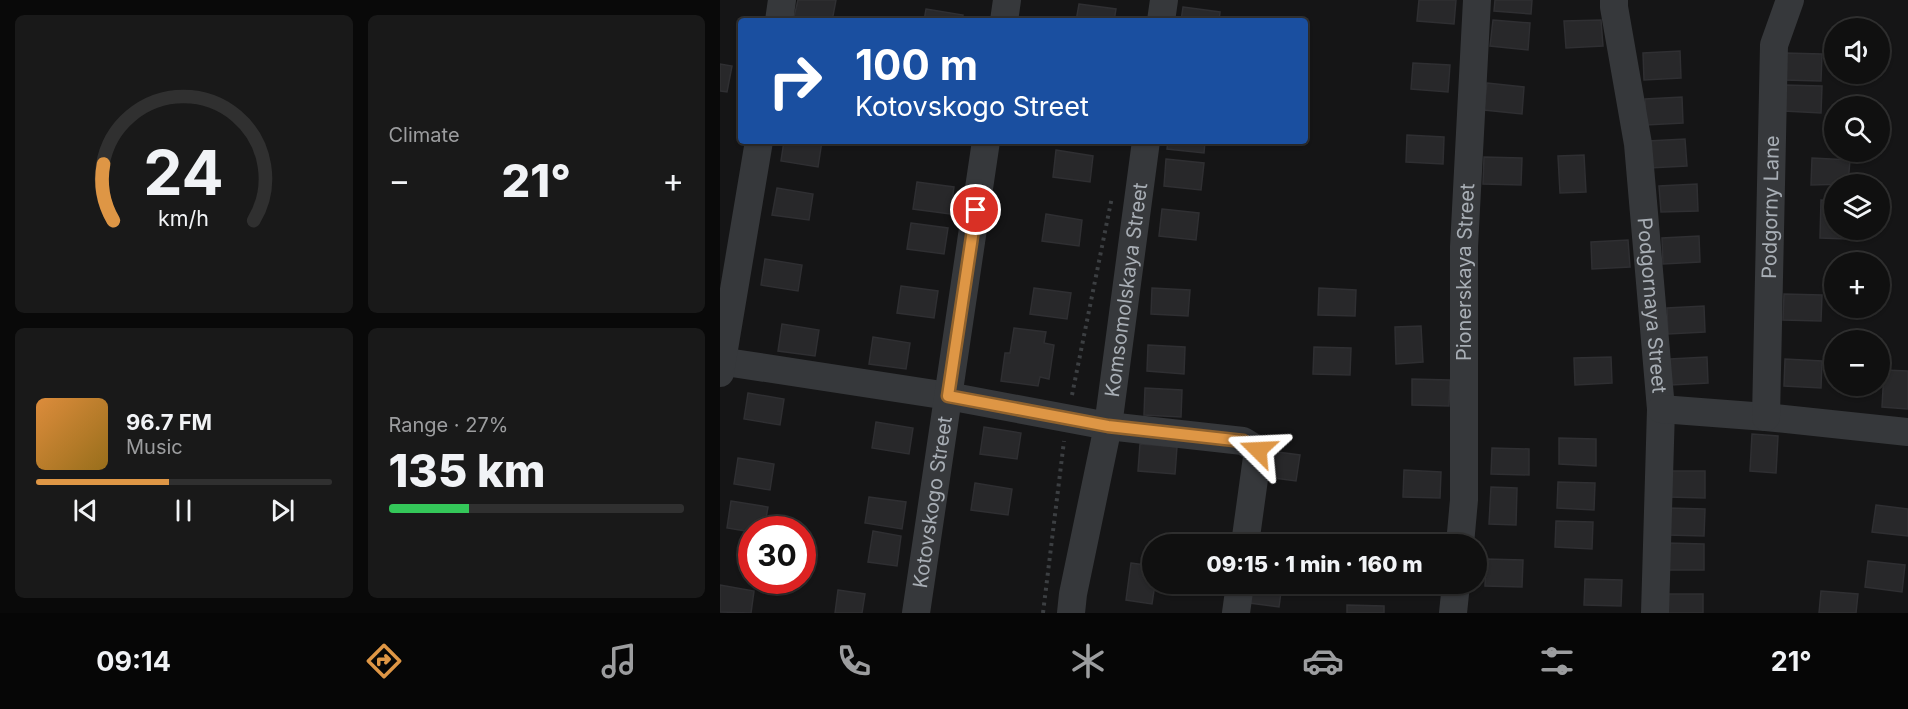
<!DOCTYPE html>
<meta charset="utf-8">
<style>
:root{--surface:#101010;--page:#191919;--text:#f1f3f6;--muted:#9c9d9f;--line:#303030;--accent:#de9645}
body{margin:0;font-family:Inter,sans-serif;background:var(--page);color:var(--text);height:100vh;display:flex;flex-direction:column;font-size:22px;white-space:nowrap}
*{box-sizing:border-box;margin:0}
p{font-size:20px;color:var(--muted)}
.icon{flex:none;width:33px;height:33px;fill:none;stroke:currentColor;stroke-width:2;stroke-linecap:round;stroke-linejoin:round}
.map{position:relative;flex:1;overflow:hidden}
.side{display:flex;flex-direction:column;gap:15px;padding:15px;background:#090909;width:720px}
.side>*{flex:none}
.banner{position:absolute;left:18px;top:18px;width:570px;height:126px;border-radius:6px;box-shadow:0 2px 4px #0004,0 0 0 2px var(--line);background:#1a4fa0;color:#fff;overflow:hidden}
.fabs{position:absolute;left:1104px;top:18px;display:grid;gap:12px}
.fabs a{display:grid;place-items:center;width:66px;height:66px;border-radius:50%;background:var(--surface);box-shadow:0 2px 4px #0004,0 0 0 2px var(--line);font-size:30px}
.speed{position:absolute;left:18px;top:516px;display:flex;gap:12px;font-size:30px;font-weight:700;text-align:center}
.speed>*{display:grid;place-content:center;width:78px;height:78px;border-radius:50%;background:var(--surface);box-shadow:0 2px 4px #0004,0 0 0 2px var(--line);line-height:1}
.speed .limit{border:9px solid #d22;background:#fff;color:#111}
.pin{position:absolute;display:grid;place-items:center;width:51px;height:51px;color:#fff;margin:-26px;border:3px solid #fff;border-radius:50%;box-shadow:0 2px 6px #0007}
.me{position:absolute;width:66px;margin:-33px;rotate:291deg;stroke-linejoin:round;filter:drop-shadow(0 0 4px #0008)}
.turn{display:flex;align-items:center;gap:21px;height:126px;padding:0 18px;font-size:27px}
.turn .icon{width:78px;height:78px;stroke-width:2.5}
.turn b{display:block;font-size:42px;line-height:51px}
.big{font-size:45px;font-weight:800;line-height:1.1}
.side .card{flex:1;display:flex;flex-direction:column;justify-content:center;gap:9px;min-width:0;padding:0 21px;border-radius:9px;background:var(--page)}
.side .dial{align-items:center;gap:0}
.dial svg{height:156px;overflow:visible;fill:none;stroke:var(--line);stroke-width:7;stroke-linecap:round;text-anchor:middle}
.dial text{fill:var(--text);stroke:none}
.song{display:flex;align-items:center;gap:18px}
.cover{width:72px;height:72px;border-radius:9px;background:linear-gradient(135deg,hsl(30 70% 55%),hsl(40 70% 35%))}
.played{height:6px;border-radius:3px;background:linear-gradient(90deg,var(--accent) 45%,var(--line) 45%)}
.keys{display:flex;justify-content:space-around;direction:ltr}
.heat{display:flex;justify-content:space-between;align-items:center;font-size:33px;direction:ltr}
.charge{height:9px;border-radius:4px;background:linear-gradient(90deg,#34c759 27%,var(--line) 0)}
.side .tiles{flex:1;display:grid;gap:15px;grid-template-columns:repeat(2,1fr)}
.trip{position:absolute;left:422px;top:534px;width:345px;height:60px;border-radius:30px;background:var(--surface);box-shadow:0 2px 4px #0004,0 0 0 2px var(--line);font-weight:800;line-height:60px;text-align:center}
.tab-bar{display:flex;height:96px;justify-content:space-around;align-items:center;background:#060606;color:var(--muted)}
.tab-bar .icon{width:42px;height:42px}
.tab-bar .on{color:var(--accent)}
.tab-bar b{font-size:27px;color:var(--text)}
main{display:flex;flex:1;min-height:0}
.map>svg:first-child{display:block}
.building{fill:#28282a;stroke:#2f2f32;stroke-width:1.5}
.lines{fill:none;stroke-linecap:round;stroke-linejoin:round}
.path{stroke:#3c3f42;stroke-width:4;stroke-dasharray:3 4.5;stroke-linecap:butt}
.minor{stroke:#36383b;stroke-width:28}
.route-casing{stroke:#90622d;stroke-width:15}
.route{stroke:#de9645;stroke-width:10}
.labels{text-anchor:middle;stroke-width:6;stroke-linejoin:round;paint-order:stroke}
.street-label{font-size:20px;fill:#a8aeb5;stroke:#101011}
</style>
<main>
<section class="side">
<div class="tiles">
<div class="card dial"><svg viewBox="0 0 100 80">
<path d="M14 69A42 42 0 1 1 86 69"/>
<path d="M14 69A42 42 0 0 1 9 40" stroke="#de9645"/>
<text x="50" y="56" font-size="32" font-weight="700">24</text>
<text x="50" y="72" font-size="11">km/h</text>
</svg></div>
<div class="card"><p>Climate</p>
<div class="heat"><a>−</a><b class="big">21°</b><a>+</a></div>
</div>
<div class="card">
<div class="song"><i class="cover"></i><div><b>96.7 FM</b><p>Music</p></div></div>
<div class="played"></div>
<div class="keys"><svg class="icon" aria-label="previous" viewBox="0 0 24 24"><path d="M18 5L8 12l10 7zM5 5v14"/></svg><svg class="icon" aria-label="pause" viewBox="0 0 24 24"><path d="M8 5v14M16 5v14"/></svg><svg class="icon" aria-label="next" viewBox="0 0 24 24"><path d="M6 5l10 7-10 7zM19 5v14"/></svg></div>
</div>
<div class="card"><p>Range · 27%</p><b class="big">135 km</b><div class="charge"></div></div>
</div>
</section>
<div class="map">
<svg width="1188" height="613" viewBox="0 0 1188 613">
<rect width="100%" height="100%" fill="#151516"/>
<!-- building -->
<path class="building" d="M78,0H116L112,21H93L74,17Z
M699,0H736L734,24L697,21Z
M775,0H812L811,14L774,11Z
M359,4L396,9L394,21H356Z
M463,7L500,12L499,21H461Z
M206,9L243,15L242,21H204Z
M773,20L810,23L808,50L770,46Z
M881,20L883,46L846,48L844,21Z
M960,51L961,78L924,80L923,53Z
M1065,53L1102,54L1101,81L1064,80Z
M693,63L730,65L728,92L691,89Z
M0,64L12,66L7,92L0,91Z
M767,83L804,87L802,114L764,110Z
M1064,85L1102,86L1101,113L1064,111Z
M962,97L963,123L926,125L925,99Z
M687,135L724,137L723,164L686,162Z
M965,139L967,166L929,168L928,141Z
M64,141H102L98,167L61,161Z
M448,141H485L484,153L447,149Z
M336,150L373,156L370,182L333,177Z
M864,155L866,192L840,193L838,156Z
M764,157L802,158L801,185L763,184Z
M1092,158L1130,160L1128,184L1091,185Z
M446,159L484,163L481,190L444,186Z
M197,182L234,187L230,214L193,209Z
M977,184L978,211L941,212L939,186Z
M57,188L93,194L89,220L52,215Z
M1101,200L1114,201V230H1127V239L1100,238Z
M442,209L479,213L476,240L439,236Z
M326,214L362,220L359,246L322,241Z
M191,223L228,228L224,254L187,249Z
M979,236L980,262L943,264L942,238Z
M908,240L910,267L872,269L871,242Z
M45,259L82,265L78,291L41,285Z
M181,286L218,291L214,318L177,313Z
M314,288L351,293L347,319L310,314Z
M432,288L470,290L468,316L431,314Z
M599,288L636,290L635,316L598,315Z
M1064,294L1102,295L1101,321L1063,320Z
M984,306L985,332L948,334L947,308Z
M62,324L99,330L95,356L58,351Z
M701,326L703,362L676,364L675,327Z
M294,328L326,332L324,343L334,345L329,379L320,377L318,386L281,381L285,353H290Z
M153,337L190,343L186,369L149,364Z
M428,345L465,347L464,374L427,371Z
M594,347L631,348L630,375L593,374Z
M891,357L892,383L855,385L854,358Z
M987,357L988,383L951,385L950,359Z
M1065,359L1102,361L1101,388L1064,386Z
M1164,370L1188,371V409L1162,407Z
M692,379L730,380L729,406L692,405Z
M425,388L462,390L461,417L424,415Z
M28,393L64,399L60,425L24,419Z
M156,422L193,428L189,454L152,448Z
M264,427L301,433L297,459L260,454Z
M1032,434L1058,436L1056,473L1030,471Z
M839,438L876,439V466L839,464Z
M420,444L457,447L455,474L418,471Z
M772,448L809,449V475L771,474Z
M543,450L580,455L576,481L539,476Z
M18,458L54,464L50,490L14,484Z
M684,470L721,472L720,498L683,497Z
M948,471H985V498L948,497Z
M838,482L875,483L874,510L837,508Z
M255,483L292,489L288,515L251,510Z
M771,487L797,488L796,525L769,524Z
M149,497L186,502L182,529L145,523Z
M11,501L48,507L44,530H32V532L7,528Z
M1156,505L1188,509V536L1152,532Z
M948,508L985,509L984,536L947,535Z
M836,521L873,522L872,549L835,547Z
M153,531L181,536L177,566L148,562Z
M947,543L984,544V570H947Z
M766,559L803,560L802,587L765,586Z
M1148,561L1185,565L1182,592L1145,587Z
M411,563L432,566V584H435L432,604L406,600Z
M865,579L902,580L901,606L864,605Z
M524,584H562L559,607L522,602Z
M677,584H714V594L677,593Z
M0,585L34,591L31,613L0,612Z
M118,590L145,594L142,613H115Z
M1101,591L1138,594L1136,613H1099Z
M946,594H983V613H946Z
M627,605L664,606V613H627Z"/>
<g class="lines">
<!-- path -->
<path class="path" d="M352,395L392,197
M323,613L344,441"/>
<!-- minor -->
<g class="minor">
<path id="s1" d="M894,0V7L918,144L941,409L935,613"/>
<path d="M59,21L62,0"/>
<path d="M284,21L287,0"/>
<path d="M441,21L444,0"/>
<path d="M0,361L228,396L388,426L523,441L538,450L525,544"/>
<path d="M0,373L39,141"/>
<path d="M941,409L1046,417L1188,432"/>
<path id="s2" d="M1046,417L1054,45L1070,0"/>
<path id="s3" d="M740,544L744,500V247L757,0"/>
<path id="s4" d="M196,613L266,141"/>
<path id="s5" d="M351,613L353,594L388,426L426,141"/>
<path d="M516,613L520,584"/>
<path d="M733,613L736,584"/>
</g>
</g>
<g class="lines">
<defs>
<path id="route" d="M256,210L228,396L388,426L523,441L538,450"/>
</defs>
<!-- route casing -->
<use href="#route" class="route-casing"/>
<!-- route -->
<use href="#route" class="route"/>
</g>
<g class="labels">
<!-- street labels -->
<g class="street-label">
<text dy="7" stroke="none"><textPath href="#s2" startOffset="210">Podgorny Lane</textPath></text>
<text dy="7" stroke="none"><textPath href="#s3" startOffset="272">Pionerskaya Street</textPath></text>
<text dy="7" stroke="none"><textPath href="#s5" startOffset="328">Komsomolskaya Street</textPath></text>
<text dy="7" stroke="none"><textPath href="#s1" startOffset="308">Podgornaya Street</textPath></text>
<text dy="7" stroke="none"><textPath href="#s4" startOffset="112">Kotovskogo Street</textPath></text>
</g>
</g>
</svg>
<div class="fabs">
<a><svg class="icon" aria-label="sound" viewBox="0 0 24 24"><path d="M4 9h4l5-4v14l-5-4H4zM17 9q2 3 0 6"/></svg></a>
<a><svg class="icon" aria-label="search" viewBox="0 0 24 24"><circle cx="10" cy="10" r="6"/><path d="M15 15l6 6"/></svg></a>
<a><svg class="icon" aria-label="layers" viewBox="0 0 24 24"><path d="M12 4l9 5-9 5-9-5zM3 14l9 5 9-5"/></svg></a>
<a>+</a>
<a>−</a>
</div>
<div class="speed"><div class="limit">30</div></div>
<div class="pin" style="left:256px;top:210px;background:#d93025"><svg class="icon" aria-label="arrive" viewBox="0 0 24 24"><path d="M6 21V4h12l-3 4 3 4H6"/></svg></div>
<svg class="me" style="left:538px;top:450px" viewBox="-20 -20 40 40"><path d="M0-17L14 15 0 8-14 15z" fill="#de9645" stroke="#fff" stroke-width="4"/></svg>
<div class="trip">09:15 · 1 min · 160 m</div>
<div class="banner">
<div class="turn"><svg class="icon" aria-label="right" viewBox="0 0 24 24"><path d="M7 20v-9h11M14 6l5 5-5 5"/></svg><div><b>100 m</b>Kotovskogo Street</div></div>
</div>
</div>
</main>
<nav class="tab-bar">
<b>09:14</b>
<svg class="icon on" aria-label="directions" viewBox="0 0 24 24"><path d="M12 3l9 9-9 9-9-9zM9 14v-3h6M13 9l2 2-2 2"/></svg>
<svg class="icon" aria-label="music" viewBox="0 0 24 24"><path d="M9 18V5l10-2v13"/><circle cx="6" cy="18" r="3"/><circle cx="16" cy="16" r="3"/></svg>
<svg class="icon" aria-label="phone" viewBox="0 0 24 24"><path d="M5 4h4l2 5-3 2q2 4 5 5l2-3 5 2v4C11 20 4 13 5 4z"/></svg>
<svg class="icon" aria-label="climate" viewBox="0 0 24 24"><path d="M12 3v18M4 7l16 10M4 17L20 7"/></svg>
<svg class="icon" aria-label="car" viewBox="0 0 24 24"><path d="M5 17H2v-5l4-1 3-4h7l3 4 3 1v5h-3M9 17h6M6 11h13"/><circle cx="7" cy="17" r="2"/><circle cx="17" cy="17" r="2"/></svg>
<svg class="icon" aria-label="filters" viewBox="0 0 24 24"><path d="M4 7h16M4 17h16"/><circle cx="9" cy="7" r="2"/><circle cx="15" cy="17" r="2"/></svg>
<b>21°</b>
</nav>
